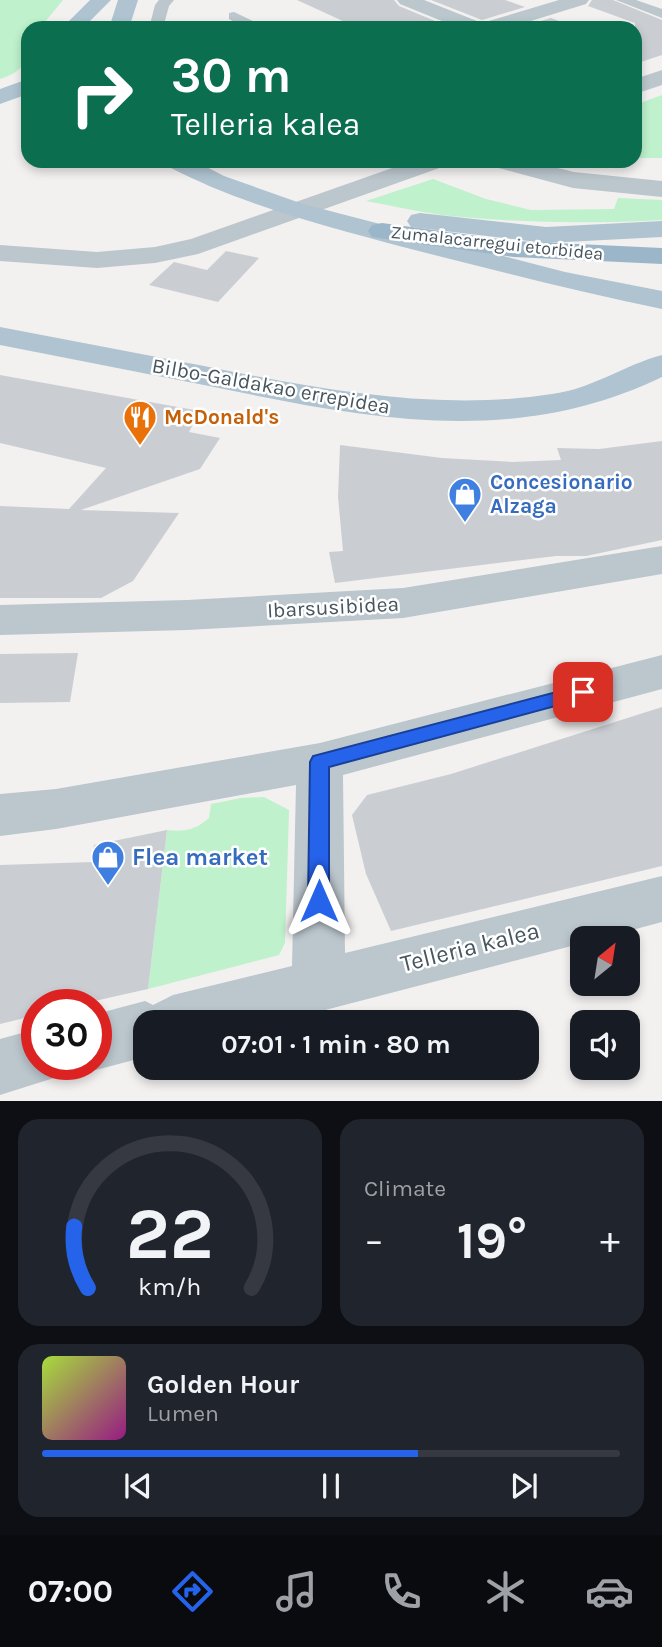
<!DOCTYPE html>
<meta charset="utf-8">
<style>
:root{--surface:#171b24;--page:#20242c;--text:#f1f3f6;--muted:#9ea1a6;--line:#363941;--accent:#2563eb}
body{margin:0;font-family:Karla,sans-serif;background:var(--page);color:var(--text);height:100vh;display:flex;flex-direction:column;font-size:26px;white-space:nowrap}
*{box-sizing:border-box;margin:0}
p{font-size:23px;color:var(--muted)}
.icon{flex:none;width:38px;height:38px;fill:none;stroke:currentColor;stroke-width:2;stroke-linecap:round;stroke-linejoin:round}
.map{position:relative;height:1101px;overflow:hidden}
.details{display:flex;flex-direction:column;gap:18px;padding:18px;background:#0d0f14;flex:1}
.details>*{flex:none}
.banner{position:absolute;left:21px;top:21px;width:621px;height:147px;border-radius:21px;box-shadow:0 4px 10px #0003;background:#0b6e4f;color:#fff;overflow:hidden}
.needle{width:46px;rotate:30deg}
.buttons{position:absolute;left:570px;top:926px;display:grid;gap:14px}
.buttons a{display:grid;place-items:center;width:70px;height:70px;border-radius:14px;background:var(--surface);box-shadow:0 4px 10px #0003;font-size:35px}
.speed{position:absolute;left:21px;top:989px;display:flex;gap:14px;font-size:35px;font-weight:700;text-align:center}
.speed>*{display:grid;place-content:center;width:91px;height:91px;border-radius:50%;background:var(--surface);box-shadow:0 4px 10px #0003;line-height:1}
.speed .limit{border:10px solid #d22;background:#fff;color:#111}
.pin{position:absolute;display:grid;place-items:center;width:60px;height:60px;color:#fff;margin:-30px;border-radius:14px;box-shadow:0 4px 10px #0006}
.me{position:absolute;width:77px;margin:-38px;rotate:0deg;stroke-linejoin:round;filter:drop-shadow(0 0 5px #0008)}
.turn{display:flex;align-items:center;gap:24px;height:147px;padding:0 35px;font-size:32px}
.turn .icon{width:91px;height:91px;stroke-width:2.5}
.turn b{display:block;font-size:49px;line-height:60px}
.big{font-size:52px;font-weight:700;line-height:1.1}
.details .card{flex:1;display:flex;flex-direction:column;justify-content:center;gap:10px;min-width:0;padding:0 24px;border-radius:21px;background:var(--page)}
.details .dial{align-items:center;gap:0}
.dial svg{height:182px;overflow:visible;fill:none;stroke:var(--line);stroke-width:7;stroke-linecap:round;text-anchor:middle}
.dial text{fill:var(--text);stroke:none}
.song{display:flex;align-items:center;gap:21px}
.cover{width:84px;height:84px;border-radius:10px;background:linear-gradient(135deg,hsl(80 70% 55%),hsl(310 70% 35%))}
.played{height:7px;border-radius:4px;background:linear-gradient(90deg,var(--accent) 65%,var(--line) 65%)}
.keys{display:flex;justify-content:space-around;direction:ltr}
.heat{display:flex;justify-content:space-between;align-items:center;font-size:38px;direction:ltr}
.details .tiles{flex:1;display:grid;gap:18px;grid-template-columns:1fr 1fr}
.card:last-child{grid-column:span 2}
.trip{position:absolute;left:133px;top:1010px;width:406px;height:70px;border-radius:21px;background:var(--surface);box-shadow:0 4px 10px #0003;font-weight:700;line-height:70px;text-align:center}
.menu{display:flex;height:112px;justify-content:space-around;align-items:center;background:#090b0e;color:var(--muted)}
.menu .icon{width:49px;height:49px}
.menu .current{color:var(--accent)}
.menu b{font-size:32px;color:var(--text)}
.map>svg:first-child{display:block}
.green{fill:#bef1cc}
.building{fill:#caced3}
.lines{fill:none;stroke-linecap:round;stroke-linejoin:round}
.pedestrian{fill:#bbc6cd;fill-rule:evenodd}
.minor{fill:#bbc6cd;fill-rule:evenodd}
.primary{fill:#afc3d0;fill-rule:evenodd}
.trunk{fill:#9bb6c8;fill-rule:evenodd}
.route{fill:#2563eb;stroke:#184099;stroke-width:2}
.labels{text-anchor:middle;stroke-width:5;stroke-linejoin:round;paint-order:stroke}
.far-street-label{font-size:18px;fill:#47565e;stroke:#fff}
.street-label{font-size:21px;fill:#47565e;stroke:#fff}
.food-label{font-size:21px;font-weight:bold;fill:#c56008;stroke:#fff;text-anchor:start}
.shop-label{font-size:21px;font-weight:bold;fill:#366cbe;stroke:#fff;text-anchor:start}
.near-shop-label{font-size:24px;font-weight:bold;fill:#366cbe;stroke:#fff;text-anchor:start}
.near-street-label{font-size:24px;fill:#47565e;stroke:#fff}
</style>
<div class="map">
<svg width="662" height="1101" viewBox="0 0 662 1101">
<rect width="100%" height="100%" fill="#f3f0f0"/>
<!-- green -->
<path class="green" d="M0,0H63L40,28H28C28,55 30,70 0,79Z
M662,95V158H635V105Z
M433,179L486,199L531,210L614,209L618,198L662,200V220C591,224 522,223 451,216C423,213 394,206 366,201Z
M264,797L289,810L285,943L279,955L148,989L167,830C185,832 195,830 209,818L211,804L241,798Z"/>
<!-- building -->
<path class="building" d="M297,0H394L399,6L452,28H358Z
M431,0H505L525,7L482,20Z
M592,0H613L662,20V55L635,64V23L588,6Z
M551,18L573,26L572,28H517Z
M226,251L259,258L218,302L149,285L174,262L207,270Z
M0,375L200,411L189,432L220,438L200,469L81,510L179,513L133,581L101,598H0V506L69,509L106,468L0,443Z
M662,441V540L586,556H556L335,583L329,552L343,551L338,497L340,445L442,458L513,462L561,460L557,448L599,449Z
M78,653L70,702L0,703V654Z
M662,707V866L391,931L366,874L352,815L367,795L451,774Z
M167,830L148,989L81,1004H37V1015L0,1024V865L92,862L94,845Z"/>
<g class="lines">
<!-- pedestrian -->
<path class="pedestrian" d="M159,0H174L169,6L163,28H149L155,5Z
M616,0H636L662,9V18Z
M234,12L261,25L263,28H245L229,19V13Z
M367,161H387L388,162L379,167L370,165Z"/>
<!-- minor -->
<path class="minor" d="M397,0H424L482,23L559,0H589L586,4L508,28H459L400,4Z
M662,70V85L635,94V79Z
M412,161H448L445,166L198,254L155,263L97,268L0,261V245L97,252L155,247L191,239Z
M488,161H529L574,172L662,181V197L573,188L491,166Z
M662,546V574L403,618L187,630L0,635V605L187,600L403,588Z
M662,655V689L343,775L345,953L662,876V922L602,938H583V943L279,1022H145V1057L96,1070L82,1064H96V1014L145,1001L153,1005L173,995L292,966L296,785L56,829L0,836V794L56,789L320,743Z
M37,1029V1064H62L57,1077L0,1095V1039Z"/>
<!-- primary -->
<path class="primary" d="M90,0H111L83,28H62Z
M118,0H138L129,28H109Z
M28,79V94L0,104V89Z
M164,161H195L224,176L303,204L565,272L662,291V309C575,291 489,269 403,247C322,225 242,205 167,166Z
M420,213L546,227L662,221V237L546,243L411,227L407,221L411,215Z
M0,327C68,340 136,353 204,366C319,389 435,412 552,394C592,389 624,365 662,355V377C513,449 364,418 209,386C139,372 70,359 0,345Z"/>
<!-- trunk -->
<path class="trunk" d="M382,223L514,241L662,248V264L514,257L372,237L368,231L372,225Z"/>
</g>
<!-- route -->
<path class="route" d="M583,685L589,687L592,692L589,697L329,767V901L326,908L319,911L311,908L308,901L310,762L313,756Z"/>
<!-- icons -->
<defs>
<symbol id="restaurant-pin" viewBox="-11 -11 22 30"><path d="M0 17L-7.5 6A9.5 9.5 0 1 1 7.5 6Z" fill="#e8710a" stroke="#fff"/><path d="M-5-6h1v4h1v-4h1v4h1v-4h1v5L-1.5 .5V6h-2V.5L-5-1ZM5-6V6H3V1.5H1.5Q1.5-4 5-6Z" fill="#fff"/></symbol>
<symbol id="shop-pin" viewBox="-11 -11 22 30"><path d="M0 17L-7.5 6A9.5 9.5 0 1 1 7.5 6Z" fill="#3f7fe0" stroke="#fff"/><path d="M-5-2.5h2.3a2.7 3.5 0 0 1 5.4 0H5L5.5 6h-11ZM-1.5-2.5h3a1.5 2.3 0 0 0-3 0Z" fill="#fff"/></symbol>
</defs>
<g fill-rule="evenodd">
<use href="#restaurant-pin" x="121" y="398" width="38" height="52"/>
<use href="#shop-pin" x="446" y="475" width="38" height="52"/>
<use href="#shop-pin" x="89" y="838" width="38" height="52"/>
</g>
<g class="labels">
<!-- far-street labels -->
<g class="far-street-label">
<text transform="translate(497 243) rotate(6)" y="6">Zumalacarregui etorbidea</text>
</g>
<!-- street labels -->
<g class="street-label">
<text transform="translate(271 386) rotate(10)" y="7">Bilbo-Galdakao errepidea</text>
<text transform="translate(333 607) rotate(-3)" y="7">Ibarsusibidea</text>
</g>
<!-- food labels -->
<g class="food-label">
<text x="164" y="424">McDonald's</text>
</g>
<!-- shop labels -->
<g class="shop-label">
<text x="490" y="489">Concesionario<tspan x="490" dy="24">Alzaga</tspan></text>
</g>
<!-- near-shop labels -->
<g class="near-shop-label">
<text x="132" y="865">Flea market</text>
</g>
<!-- near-street labels -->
<g class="near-street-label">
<text transform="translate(470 947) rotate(-14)" y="8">Telleria kalea</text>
</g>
</g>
</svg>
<div class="buttons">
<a><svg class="needle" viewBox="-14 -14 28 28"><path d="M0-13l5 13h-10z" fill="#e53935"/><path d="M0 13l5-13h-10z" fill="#9ea1a6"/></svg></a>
<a><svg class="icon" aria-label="sound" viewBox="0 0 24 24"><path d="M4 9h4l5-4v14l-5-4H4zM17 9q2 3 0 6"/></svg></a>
</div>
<div class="speed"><div class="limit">30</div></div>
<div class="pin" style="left:583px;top:692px;background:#d93025"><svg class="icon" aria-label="arrive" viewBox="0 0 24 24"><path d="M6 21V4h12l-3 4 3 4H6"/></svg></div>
<svg class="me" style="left:319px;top:901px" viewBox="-20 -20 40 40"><path d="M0-17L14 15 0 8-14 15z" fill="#2563eb" stroke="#fff" stroke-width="4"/></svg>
<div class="trip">07:01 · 1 min · 80 m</div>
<div class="banner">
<div class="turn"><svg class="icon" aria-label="right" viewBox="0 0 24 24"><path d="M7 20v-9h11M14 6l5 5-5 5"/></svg><div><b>30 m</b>Telleria kalea</div></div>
</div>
</div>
<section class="details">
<div class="tiles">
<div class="card dial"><svg viewBox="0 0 100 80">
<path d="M14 69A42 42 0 1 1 86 69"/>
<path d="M14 69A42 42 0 0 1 8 42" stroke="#2563eb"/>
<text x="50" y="56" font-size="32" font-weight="700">22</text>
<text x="50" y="72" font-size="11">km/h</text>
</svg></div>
<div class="card"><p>Climate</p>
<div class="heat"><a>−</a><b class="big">19°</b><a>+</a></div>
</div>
<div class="card">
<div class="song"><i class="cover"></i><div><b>Golden Hour</b><p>Lumen</p></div></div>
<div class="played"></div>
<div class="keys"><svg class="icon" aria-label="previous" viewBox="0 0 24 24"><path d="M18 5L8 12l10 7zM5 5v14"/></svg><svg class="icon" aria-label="pause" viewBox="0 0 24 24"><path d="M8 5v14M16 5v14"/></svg><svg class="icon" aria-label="next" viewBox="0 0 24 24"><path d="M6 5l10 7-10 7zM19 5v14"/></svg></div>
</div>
</div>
</section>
<nav class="menu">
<b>07:00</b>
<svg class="icon current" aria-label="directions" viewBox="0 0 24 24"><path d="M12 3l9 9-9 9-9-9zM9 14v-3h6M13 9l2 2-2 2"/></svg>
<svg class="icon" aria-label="music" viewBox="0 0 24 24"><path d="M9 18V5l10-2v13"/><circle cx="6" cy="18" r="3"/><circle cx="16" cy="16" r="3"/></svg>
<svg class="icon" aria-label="phone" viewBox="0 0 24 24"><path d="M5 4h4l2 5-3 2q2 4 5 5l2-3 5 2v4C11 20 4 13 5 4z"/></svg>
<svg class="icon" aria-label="climate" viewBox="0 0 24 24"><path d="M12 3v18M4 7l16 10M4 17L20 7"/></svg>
<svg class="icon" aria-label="car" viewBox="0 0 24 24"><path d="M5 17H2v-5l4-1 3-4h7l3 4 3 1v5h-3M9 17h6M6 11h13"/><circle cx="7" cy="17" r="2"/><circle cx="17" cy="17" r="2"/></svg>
</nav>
